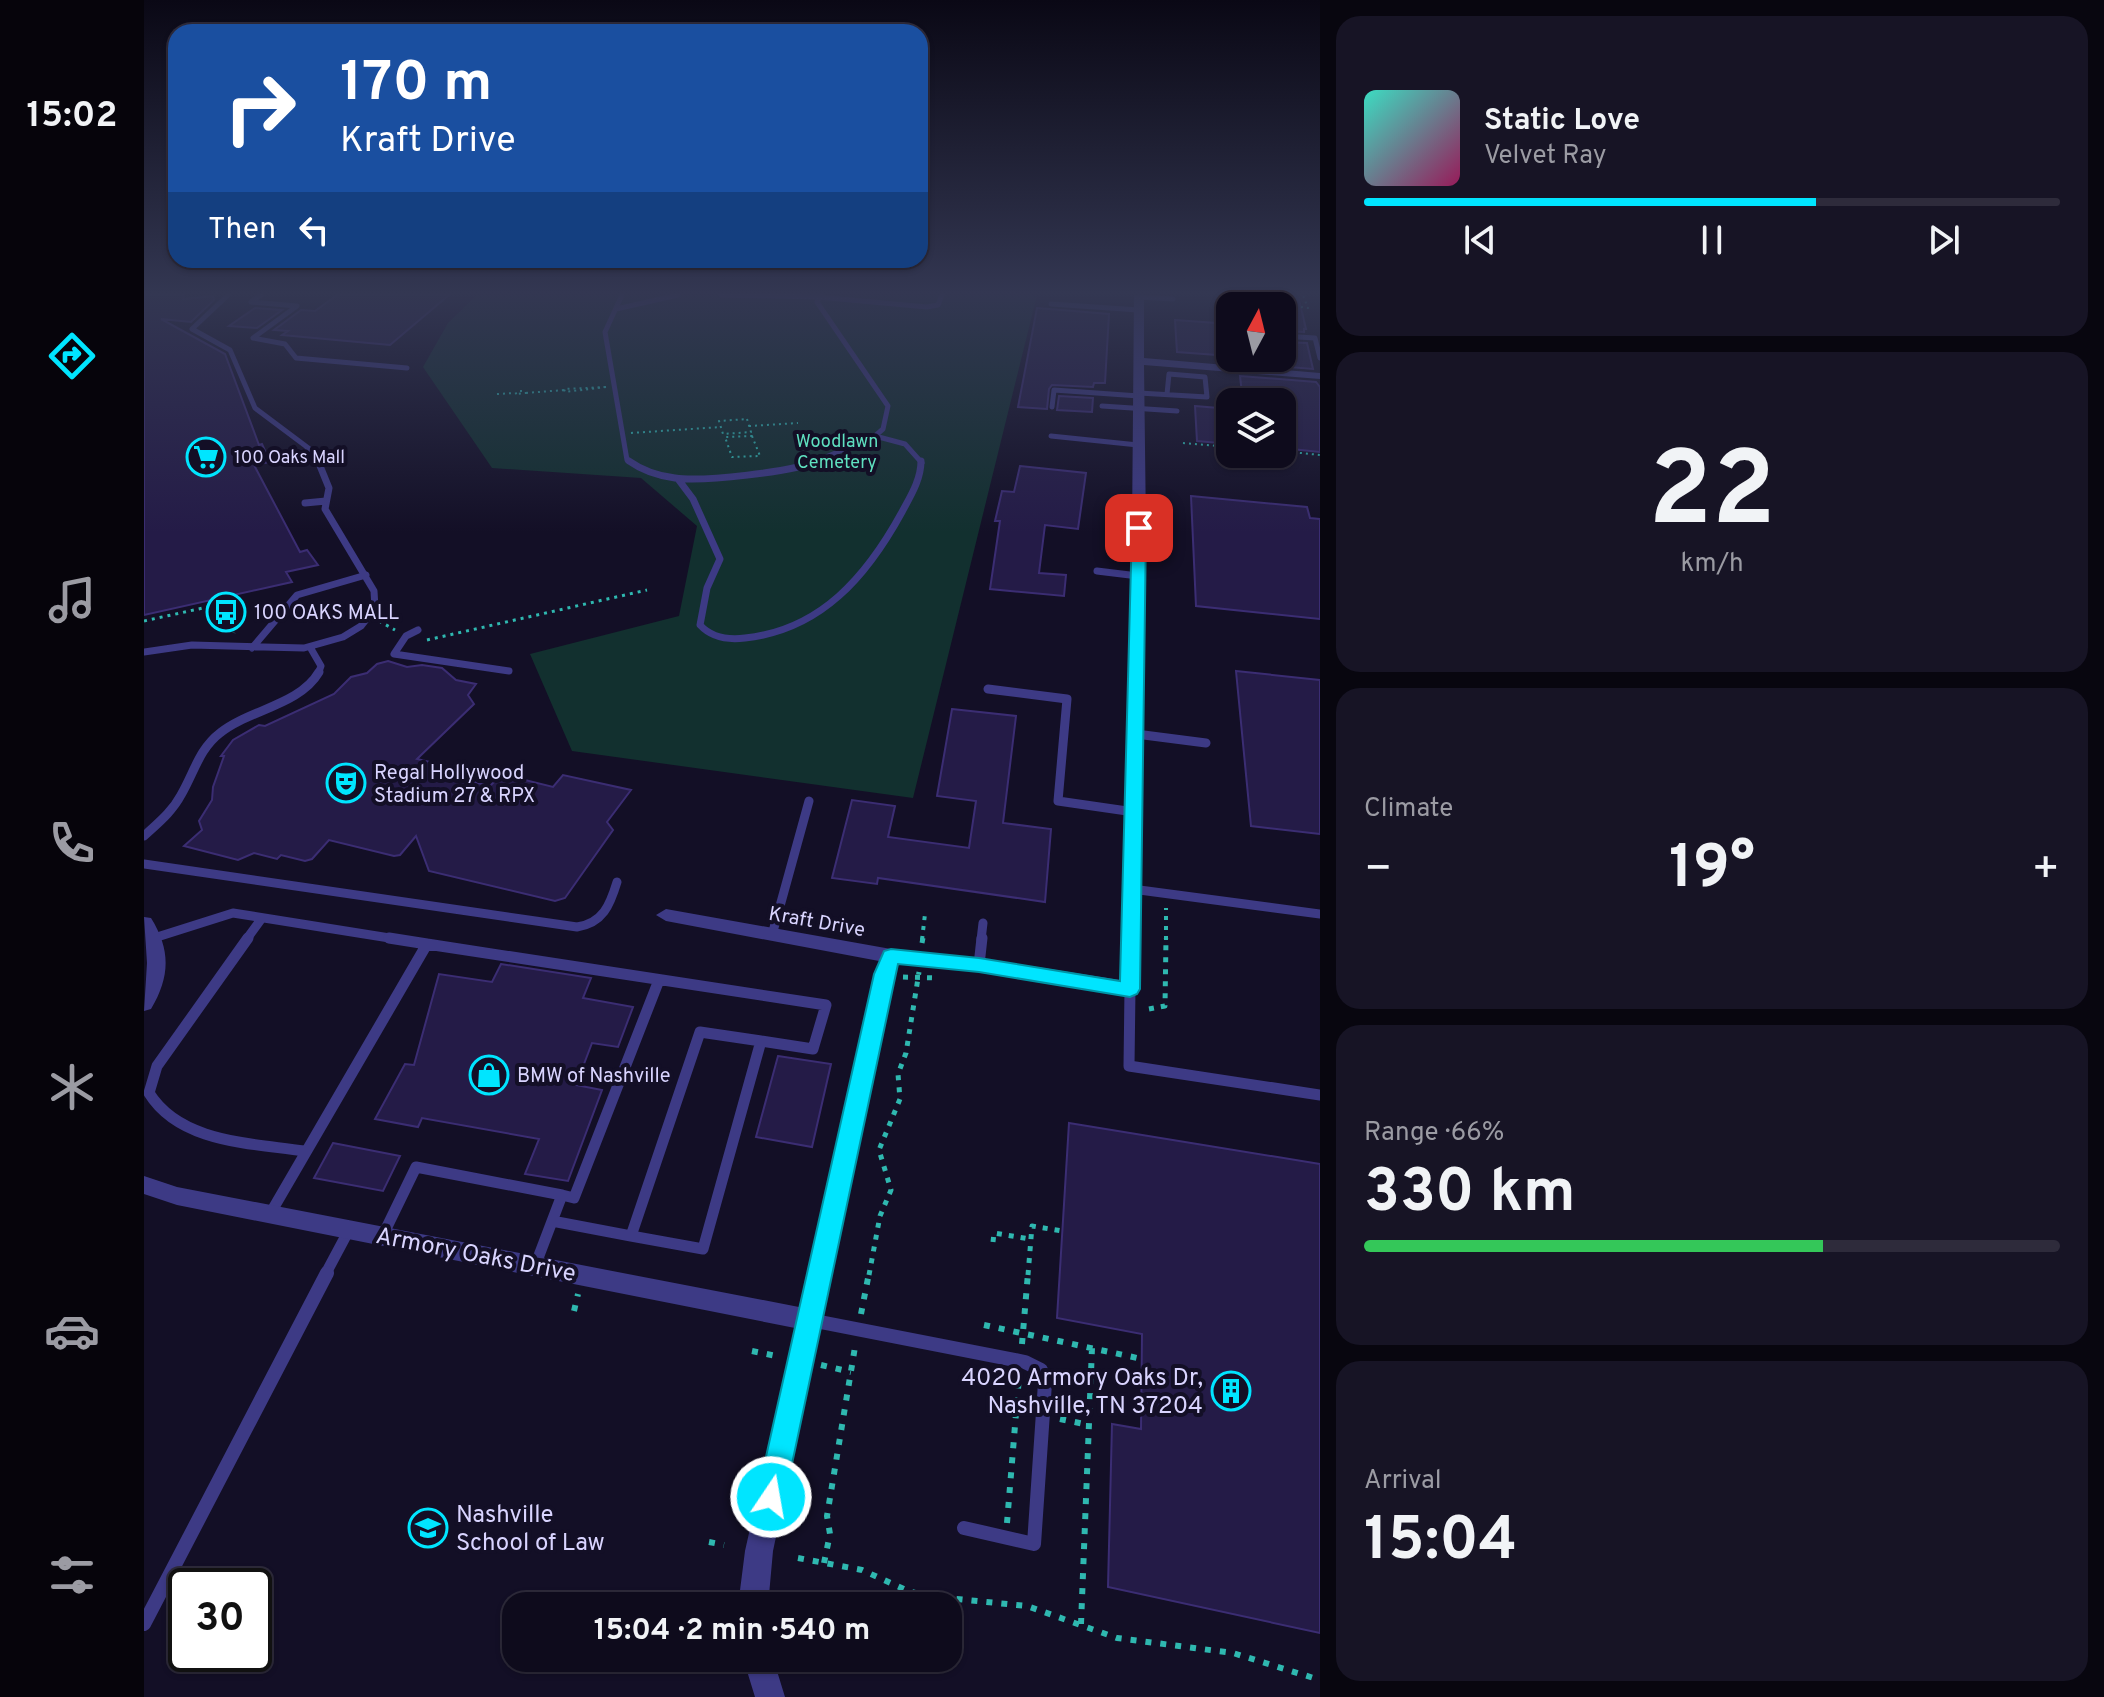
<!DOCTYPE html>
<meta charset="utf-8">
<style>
:root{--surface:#0e0b1c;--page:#171425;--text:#f1f3f6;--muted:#9b9ba3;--line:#2e2b3b;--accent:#00e5ff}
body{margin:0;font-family:Overpass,sans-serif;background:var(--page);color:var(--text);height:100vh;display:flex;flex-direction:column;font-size:30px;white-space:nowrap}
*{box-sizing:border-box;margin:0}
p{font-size:26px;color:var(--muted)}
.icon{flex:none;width:44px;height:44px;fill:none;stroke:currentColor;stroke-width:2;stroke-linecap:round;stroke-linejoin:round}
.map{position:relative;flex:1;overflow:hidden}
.drawer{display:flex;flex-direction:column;gap:16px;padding:16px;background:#08060f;width:784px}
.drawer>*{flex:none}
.guide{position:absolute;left:24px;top:24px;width:760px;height:244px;border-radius:24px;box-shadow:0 2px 6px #0004,0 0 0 2px var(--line);background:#1a4fa0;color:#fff;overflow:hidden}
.needle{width:52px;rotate:7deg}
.tools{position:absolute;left:1072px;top:292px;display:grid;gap:16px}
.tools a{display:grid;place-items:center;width:80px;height:80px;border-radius:16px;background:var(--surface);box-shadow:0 2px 6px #0004,0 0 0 2px var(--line);font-size:40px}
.speed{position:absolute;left:24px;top:1568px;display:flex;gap:16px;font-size:40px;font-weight:700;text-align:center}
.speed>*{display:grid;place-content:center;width:104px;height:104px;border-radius:50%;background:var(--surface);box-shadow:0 2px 6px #0004,0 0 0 2px var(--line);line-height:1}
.speed .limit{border:4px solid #111;border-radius:12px;background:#fff;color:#111}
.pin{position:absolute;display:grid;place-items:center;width:68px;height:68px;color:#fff;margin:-34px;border-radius:16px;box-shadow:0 4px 12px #0006}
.me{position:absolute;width:88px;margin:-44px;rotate:12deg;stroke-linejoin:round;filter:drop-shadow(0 0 6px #0008)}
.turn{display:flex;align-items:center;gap:28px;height:168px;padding:0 40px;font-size:36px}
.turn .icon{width:104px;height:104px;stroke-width:2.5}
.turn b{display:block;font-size:56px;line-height:68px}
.then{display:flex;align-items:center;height:76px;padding:0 40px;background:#0003;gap:16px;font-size:30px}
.big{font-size:60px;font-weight:700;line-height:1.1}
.drawer .widget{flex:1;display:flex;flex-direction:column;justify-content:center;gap:12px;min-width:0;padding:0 28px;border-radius:24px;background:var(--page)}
.drawer .dial{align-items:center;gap:0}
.dial b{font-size:104px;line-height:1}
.song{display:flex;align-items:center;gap:24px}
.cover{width:96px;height:96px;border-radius:12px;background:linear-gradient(135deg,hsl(170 70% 55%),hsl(330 70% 35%))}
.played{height:8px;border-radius:4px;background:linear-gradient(90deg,var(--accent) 65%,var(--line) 65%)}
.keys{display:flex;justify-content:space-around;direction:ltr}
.heat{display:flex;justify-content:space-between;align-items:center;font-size:44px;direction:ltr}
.charge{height:12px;border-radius:6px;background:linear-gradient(90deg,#34c759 66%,var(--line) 0)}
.trip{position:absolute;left:358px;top:1592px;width:460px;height:80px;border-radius:24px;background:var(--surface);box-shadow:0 2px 6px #0004,0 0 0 2px var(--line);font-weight:700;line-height:80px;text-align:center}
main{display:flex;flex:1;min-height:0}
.tabs{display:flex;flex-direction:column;width:144px;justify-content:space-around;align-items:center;background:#06040b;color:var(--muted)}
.tabs .icon{width:56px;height:56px}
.tabs .current{color:var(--accent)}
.tabs b{font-size:36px;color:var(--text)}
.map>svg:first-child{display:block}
.green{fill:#12302f}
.building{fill:#241b47;stroke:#3b2d73;stroke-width:2}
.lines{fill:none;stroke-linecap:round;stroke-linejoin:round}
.path-far4{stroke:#2fb8b0;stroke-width:2;stroke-dasharray:2 4;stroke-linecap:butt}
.path-far3{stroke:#2fb8b0;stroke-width:3;stroke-dasharray:3 5;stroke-linecap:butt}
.path-far2{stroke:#2fb8b0;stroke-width:4;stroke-dasharray:4 6;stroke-linecap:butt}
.path-far1{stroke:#2fb8b0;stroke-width:5;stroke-dasharray:5 7;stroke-linecap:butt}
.path{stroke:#2fb8b0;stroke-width:6;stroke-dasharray:6 9;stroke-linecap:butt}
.service-far4{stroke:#3d3a85;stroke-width:5}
.service-far3{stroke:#3d3a85;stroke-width:7}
.service-far2{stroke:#3d3a85;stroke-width:9}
.service-far1{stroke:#3d3a85;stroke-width:11}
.service{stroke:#3d3a85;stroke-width:14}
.minor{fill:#3d3a85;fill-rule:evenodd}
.route{fill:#00e5ff;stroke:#0095a6;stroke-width:2}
.labels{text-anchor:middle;stroke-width:8;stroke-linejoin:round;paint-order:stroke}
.far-park-label{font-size:18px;fill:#5fe0c0;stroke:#130f26}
.far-poi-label{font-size:18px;fill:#d9d4ff;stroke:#130f26;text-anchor:start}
.poi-label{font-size:20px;fill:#d9d4ff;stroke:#130f26;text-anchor:start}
.street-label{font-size:20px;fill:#d9d4ff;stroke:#130f26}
.near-street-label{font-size:24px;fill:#d9d4ff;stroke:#130f26}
.near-poi-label{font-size:24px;fill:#d9d4ff;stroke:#130f26;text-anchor:end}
</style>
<main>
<nav class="tabs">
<b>15:02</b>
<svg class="icon current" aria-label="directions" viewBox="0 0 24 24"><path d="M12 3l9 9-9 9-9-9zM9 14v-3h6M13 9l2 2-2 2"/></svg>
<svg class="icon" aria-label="music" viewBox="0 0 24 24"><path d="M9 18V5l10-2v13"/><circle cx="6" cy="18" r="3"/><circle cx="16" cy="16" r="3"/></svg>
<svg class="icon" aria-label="phone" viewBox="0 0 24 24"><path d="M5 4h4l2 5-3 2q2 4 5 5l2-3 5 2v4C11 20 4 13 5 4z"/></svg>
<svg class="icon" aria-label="climate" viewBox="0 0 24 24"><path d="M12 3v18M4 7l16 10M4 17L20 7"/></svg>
<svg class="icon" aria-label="car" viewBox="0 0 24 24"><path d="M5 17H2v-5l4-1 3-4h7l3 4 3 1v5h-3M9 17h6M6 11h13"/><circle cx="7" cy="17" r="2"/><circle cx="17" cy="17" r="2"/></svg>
<svg class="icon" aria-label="filters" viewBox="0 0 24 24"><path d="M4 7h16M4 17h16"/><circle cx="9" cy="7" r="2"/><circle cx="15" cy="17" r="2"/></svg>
</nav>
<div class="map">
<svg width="1176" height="1697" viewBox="0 0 1176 1697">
<rect width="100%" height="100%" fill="#130f26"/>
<!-- green -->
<path class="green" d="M333,295H893L769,798L428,751L386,654L535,616L553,526L497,478L348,468L279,367L304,323Z"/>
<!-- building -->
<path class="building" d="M0,295H40L39,299L69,296L70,300L47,322L17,319L81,354L115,445L118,444L126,462L110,465L156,552L163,550L174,565L142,572L148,582L0,615Z
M193,295H305L246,345L138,335L144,331L130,330L157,310L171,311Z
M1138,295H1154L1162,329H1160V332L1138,331Z
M111,308L138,310L113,328L85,326Z
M893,308L965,314L961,383H950L949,387L908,385L905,389L903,409L874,407Z
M1031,320L1086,324V356L1033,352Z
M1138,342L1163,343L1169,369L1095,363L1094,358H1138Z
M1096,376L1172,382L1176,387V452L1138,448V402H1099Z
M915,396L949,398L948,412L913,410Z
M1051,406L1086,409V444L1053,441Z
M876,466L942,473L934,529L901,525L895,573L922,575L920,596L846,589L856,521H851L858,491L870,492Z
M1047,496L1163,507L1166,518L1176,519V619L1052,606Z
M244,661L263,667L278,665L298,668L312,680L332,684L324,695L330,704L273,759L325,771L329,782L346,786L354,778L369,777L409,787L419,775L487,790L463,822L469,830L421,898L411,901L285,871L272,836L256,855L250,856L185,840L168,859L161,861L137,855L133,859L110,853L94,860L40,846L58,830L55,821L68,800L69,787L80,756H77L89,740L115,725L121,726L190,694L207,677L223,673L233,664Z
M1092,671L1176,680V834L1107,826Z
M808,709L872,716L859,823L907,829L901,902L734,878L733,884L688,878L708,800L751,806L744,837L825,848L832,801L793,796Z
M357,964L447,978L439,998L489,1007L474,1047L448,1043L432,1085L458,1090L424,1181L381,1174L395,1139L278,1118L274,1127L231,1119L261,1064L270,1065L295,974L348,982Z
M634,1056L687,1064L668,1147L612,1137Z
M925,1123L1176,1164V1633L964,1587L968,1424L997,1429L998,1334L913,1318Z
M189,1143L256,1156L239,1191L170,1178Z"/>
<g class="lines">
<!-- path-far4 -->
<path class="path-far4" d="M1157,307L1164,308L1159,295
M462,387L421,392L420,389Z
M376,391H380L382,393L371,394Z
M382,393L420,390
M353,394L371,393
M603,419L607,432L579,434L575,421Z
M605,426L654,423
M487,433L577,427
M608,436L616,456L588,457L581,437Z
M1039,443L1086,447
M1138,451L1176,455"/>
<!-- path-far3 -->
<path class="path-far3" d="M0,621L86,602L92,618L90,633
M235,621L251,630
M283,640L503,590"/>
<!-- path-far2 -->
<path class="path-far2" d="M778,940L781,914
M1022,940V908"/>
<!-- path-far1 -->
<path class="path-far1" d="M778,943L779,938
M759,977L794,978
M1005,1009L1021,1006L1022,938
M849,1242L850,1233L886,1239
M725,1275L736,1216L747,1190L735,1150L756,1099L754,1074L762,1053L775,972
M884,1275L888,1226L918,1231"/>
<!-- path -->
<path class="path" d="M430,1311L434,1294
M717,1314L725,1273
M840,1325L998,1359
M878,1344L884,1273
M608,1351L637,1357
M677,1365L707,1372
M916,1419L945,1425
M863,1523L875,1377
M565,1542L580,1545
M654,1558L718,1570L764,1591L783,1596L883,1606L973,1638L1089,1653L1176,1680
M680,1563L686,1534L683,1516L711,1347
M937,1624L948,1348"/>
<!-- service-far4 -->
<path class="service-far4" d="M84,295L48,329L86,350L111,408L171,453L175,463
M117,295L107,302L153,306L109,338L141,344L152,358L263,368
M478,295L461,332L483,460L488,463
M577,295L674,297L783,307L794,305L798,295
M995,297L1029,299
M907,304L995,310
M472,309L534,295
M1138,336L1171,338L1176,358
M995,393L1063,397L1061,377L1025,374L1023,394
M958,406L1033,411
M908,407L910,390L995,396
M731,436L761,444L778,463
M907,436L994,445
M133,456L169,450
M668,463L731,436L739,429L744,406L673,302L677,295"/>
<!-- service-far3 -->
<path class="service-far3" d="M485,461C499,471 515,476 531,478C558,482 649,472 673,461
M534,479L549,499L576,559L563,588L556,625C568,638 585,640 601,638C677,630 723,576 758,512C766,497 777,480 777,461
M161,503L182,501
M953,571L994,576
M274,630L262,636L250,654L365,671
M166,647L177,666L174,674
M108,648L153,595L222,575
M0,652L48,645L160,648L199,637L217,626L231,608L230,591L181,509L185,488L174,461"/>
<!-- service-far2 -->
<path class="service-far2" d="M844,689L923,699L914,801L990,812
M992,734L1062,743
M0,836C14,823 28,812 37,795C50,773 55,749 76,733C104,710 156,705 175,672
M0,864L433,927C459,923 466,905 473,882
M988,889L1176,914
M628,935L665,801
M10,938L89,913L258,940
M102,940L118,918
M837,940L839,923"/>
<!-- service-far1 -->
<path class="service-far1" d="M104,938L13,1066L5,1093C36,1143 107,1143 160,1151
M283,944L682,1005L669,1049L617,1041
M835,965L838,938
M986,989L985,1066L1176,1095
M556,1032L617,1041L559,1249L487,1236Z
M418,1195L430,1198L515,980
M126,1214L283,944L245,938
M408,1221L487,1236
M239,1235L272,1167L418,1195L391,1266
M181,1275L205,1230"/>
<!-- service -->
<path class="service" d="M666,1320L881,1362L897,1370L901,1383L890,1544L820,1528
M0,1624L183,1273"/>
<!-- minor -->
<path class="minor" d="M990,295H1000V358L1176,373V379L1000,365L1002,528L996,989L993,994L986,996L835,972L754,963L629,1551L624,1606H594L601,1551L651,1328L33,1205L0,1194V1176L33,1187L655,1307L735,961L522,921L512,915L522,909L747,949L835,958L976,980L988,528Z
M0,917L7,918C27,950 26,977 7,1009L0,1011L3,963Z
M599,1658H629L641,1697H611Z"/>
</g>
<!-- sky -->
<linearGradient id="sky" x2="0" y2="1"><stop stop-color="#0a0815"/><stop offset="0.55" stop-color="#333752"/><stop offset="1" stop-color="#333752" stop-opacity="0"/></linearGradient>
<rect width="1176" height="533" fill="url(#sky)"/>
<!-- route -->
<path class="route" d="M995,524L1002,528L996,989L993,994L986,997L835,972L754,964L641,1497L637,1506L627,1510L617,1506L613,1497L730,974L740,951L747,949L835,958L976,981L988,528Z"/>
<!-- icons -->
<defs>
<symbol id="supermarket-ring" viewBox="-11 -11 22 22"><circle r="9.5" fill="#130f26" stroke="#00e5ff" stroke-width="1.5"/><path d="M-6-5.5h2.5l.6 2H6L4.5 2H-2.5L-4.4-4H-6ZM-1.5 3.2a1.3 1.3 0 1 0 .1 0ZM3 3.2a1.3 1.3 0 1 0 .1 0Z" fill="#00e5ff"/></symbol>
<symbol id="bus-ring" viewBox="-11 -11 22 22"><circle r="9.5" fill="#130f26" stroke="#00e5ff" stroke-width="1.5"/><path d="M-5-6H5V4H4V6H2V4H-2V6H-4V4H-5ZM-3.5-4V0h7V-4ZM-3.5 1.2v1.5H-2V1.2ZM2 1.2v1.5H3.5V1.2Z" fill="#00e5ff"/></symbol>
<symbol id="theatre-ring" viewBox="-11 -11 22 22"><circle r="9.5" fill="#130f26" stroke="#00e5ff" stroke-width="1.5"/><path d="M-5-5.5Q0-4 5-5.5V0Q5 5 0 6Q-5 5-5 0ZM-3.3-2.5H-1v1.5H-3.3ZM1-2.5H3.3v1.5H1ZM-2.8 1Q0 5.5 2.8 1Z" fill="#00e5ff"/></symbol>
<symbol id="shop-ring" viewBox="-11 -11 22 22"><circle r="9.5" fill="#130f26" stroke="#00e5ff" stroke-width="1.5"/><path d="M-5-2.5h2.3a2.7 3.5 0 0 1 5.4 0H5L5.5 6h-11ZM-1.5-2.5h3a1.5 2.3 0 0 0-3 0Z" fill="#00e5ff"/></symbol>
<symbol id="building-ring" viewBox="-11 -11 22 22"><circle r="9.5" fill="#130f26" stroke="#00e5ff" stroke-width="1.5"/><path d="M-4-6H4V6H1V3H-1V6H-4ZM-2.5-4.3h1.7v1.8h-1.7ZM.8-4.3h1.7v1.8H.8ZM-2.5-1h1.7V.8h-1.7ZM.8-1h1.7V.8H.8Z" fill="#00e5ff"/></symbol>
<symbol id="university-ring" viewBox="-11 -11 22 22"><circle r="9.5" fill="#130f26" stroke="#00e5ff" stroke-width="1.5"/><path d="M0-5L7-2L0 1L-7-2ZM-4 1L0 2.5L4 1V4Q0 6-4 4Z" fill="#00e5ff"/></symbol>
</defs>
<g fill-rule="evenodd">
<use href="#supermarket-ring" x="40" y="435" width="44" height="44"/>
<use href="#bus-ring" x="60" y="590" width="44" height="44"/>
<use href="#theatre-ring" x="180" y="761" width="44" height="44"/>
<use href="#shop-ring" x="323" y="1053" width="44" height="44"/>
<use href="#building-ring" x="1065" y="1369" width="44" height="44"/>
<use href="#university-ring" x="262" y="1506" width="44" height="44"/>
</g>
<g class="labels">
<!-- far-park labels -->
<g class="far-park-label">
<text x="693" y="447">Woodlawn<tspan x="693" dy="21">Cemetery</tspan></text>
</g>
<!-- far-poi labels -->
<g class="far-poi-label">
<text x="90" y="463">100 Oaks Mall</text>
</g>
<!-- poi labels -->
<g class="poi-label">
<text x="110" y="619">100 OAKS MALL</text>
<text x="230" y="779">Regal Hollywood<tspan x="230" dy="23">Stadium 27 &amp; RPX</tspan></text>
<text x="373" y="1082">BMW of Nashville</text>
</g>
<!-- street labels -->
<g class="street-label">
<text transform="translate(673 921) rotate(10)" y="7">Kraft Drive</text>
</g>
<!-- near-street labels -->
<g class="near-street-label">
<text transform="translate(332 1254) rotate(11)" y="8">Armory Oaks Drive</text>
</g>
<!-- near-poi labels -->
<g class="near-poi-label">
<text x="1059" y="1385">4020 Armory Oaks Dr,<tspan x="1059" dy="28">Nashville, TN 37204</tspan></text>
<text x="312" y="1522" text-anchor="start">Nashville<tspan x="312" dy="28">School of Law</tspan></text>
</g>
</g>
</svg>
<div class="tools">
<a><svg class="needle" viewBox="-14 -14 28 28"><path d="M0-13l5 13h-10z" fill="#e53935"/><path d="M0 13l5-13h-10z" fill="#9b9ba3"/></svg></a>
<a><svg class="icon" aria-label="layers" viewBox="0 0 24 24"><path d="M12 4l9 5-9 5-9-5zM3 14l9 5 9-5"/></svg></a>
</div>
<div class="speed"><div class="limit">30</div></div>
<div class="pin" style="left:995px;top:528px;background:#d93025"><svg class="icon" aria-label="arrive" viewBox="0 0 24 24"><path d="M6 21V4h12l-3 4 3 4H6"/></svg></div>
<svg class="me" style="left:627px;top:1497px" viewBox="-20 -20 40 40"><circle r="17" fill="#00e5ff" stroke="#fff" stroke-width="3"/><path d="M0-11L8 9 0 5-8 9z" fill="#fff"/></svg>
<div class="trip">15:04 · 2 min · 540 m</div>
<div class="guide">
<div class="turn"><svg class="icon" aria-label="right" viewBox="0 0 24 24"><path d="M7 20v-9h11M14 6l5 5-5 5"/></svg><div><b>170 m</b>Kraft Drive</div></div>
<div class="then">Then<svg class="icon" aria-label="left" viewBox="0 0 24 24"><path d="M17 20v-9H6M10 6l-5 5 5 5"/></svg></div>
</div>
</div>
<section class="drawer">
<div class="widget">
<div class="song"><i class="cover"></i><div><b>Static Love</b><p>Velvet Ray</p></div></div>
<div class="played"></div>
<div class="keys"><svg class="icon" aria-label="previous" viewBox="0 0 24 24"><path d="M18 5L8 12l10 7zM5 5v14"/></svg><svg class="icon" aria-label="pause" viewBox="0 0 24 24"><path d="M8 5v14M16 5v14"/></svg><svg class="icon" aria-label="next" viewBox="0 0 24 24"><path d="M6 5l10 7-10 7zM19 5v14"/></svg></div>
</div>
<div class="widget dial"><b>22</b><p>km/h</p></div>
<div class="widget"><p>Climate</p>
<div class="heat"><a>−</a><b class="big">19°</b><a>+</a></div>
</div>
<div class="widget"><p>Range · 66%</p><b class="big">330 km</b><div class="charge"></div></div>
<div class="widget"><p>Arrival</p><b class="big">15:04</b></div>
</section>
</main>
